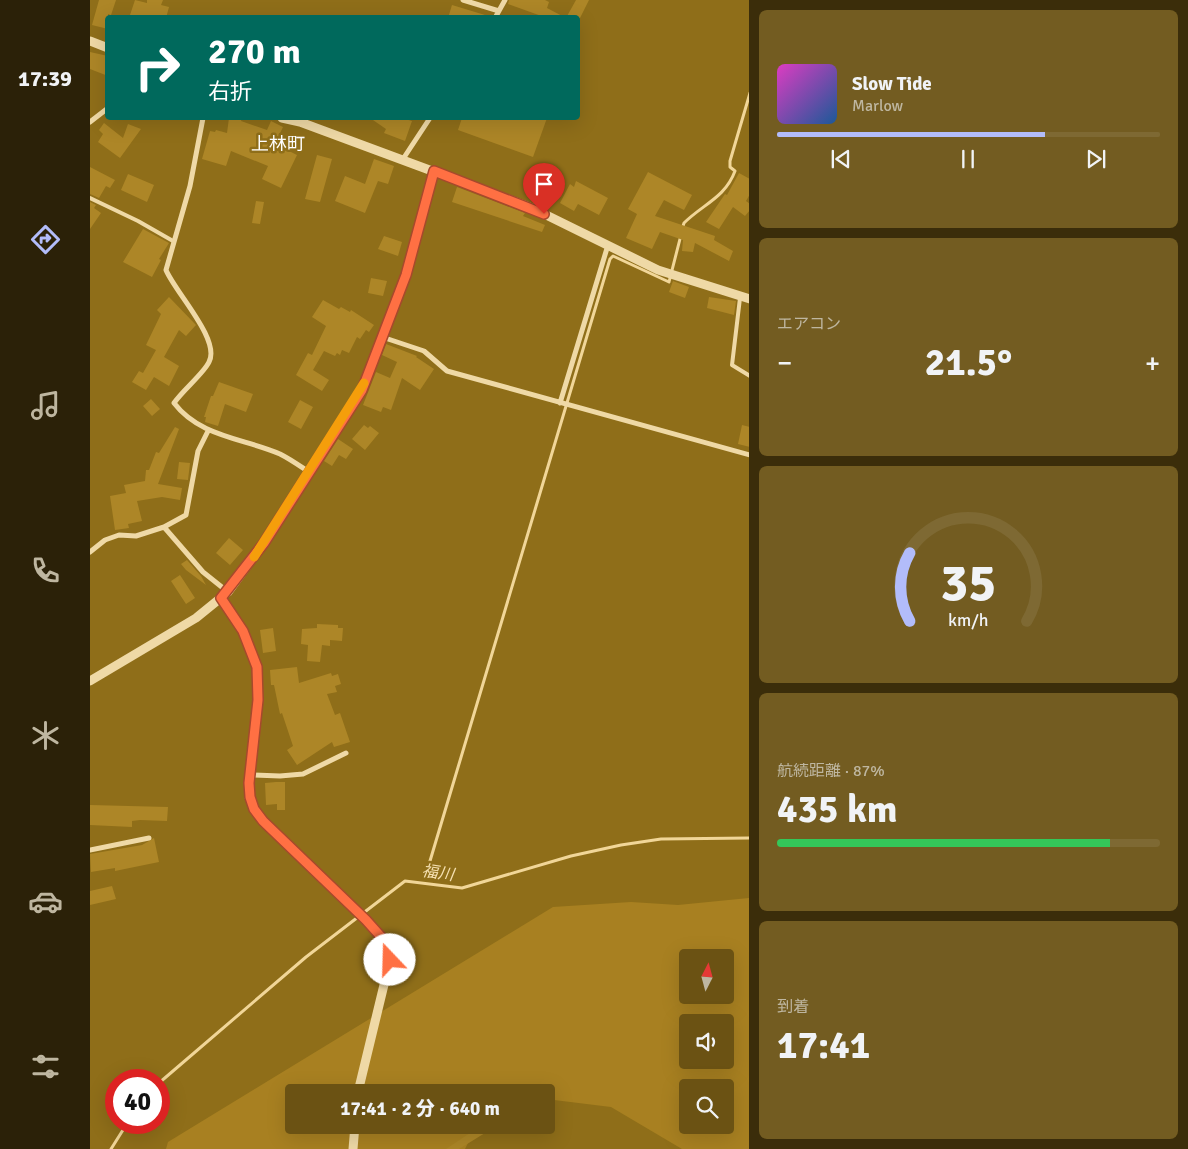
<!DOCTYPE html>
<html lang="ja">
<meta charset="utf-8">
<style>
:root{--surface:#6b5213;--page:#735c21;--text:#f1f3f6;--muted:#beb6a0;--line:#7e6933;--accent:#b2bcfa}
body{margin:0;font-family:Signika,"Noto Sans JP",sans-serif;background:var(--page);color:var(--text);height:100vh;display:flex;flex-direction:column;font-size:19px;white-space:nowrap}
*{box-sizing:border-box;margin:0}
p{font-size:16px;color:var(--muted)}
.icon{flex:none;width:28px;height:28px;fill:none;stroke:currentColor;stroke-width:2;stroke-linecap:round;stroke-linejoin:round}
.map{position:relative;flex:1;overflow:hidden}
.sheet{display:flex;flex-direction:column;gap:10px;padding:10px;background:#3b2d0a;width:439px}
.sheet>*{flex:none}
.hud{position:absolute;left:15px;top:15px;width:475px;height:105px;border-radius:5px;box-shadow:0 5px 20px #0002;background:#00695c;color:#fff;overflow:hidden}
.needle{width:32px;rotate:6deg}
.fabs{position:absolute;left:589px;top:949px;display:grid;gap:10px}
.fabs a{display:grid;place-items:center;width:55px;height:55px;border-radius:5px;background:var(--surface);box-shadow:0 5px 20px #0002;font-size:25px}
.speed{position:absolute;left:15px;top:1069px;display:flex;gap:10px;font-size:25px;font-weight:700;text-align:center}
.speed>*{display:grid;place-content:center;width:65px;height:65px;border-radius:50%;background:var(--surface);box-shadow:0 5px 20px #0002;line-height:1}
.speed .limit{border:8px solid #d22;background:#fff;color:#111}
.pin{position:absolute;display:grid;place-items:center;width:42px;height:42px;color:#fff;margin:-51px -21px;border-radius:50% 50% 50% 0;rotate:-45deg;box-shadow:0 0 5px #0007}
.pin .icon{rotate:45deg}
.me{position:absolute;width:55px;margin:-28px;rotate:339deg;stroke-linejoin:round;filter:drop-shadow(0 0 4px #0008)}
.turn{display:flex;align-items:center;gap:18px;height:105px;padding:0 20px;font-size:22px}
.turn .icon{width:65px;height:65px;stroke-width:2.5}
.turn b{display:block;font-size:35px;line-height:42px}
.big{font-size:38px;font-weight:800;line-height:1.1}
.sheet .widget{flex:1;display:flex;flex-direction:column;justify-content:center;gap:8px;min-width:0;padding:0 18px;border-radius:8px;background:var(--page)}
.sheet .dial{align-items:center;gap:0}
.dial svg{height:130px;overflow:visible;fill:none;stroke:var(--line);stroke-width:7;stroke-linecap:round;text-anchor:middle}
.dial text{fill:var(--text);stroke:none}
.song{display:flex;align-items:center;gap:15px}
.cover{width:60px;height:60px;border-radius:8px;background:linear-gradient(135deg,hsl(310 70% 55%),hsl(210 70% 35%))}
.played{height:5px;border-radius:2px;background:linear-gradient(90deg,var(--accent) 70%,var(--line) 70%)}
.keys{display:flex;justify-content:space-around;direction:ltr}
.heat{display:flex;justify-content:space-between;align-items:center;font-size:28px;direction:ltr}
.charge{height:8px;border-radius:4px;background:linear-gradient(90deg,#34c759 87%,var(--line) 0)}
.trip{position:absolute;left:195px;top:1084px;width:270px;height:50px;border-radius:5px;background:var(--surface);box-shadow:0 5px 20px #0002;font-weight:800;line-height:50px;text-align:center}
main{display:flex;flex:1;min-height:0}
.tabs{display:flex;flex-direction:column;width:90px;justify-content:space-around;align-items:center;background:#2b2108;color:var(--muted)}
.tabs .icon{width:35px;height:35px}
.tabs .selected{color:var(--accent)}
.tabs b{font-size:22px;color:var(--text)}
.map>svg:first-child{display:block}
.green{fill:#a88021;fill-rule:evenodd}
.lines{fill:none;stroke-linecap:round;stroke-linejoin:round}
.stream{stroke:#f1d698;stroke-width:3}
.building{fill:#ad8627}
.service{stroke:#efd9a6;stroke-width:4}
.minor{stroke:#efd9a6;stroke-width:5}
.tertiary{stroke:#efd9a6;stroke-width:9}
.route-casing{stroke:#a6492c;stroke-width:12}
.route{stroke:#ff7043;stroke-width:9}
.slow{stroke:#f59e0b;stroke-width:9}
.labels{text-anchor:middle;stroke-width:5;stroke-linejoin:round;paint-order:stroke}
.water-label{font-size:16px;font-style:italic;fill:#f6e1b2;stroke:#8f6e19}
.quarter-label{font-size:18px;fill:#fff;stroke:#8f6e19}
</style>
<main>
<nav class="tabs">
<b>17:39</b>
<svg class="icon selected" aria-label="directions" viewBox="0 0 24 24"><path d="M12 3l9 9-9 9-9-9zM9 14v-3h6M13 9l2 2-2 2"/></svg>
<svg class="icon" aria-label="music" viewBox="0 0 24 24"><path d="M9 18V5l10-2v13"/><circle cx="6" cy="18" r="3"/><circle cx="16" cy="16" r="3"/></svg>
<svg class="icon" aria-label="phone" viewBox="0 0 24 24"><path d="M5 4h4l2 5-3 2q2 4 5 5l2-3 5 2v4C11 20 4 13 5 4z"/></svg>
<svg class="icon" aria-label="climate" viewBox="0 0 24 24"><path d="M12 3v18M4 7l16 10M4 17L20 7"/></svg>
<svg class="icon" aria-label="car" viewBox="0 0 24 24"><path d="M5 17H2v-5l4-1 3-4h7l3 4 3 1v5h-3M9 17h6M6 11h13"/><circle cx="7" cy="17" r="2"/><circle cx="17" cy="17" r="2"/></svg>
<svg class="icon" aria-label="filters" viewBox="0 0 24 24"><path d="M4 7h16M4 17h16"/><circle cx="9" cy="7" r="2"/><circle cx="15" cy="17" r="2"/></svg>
</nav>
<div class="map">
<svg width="660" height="1149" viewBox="0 0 660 1149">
<rect width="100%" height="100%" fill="#8f6e19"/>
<!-- green -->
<path class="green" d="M659,898V1149H592L521,1107L456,1099V1092H204V1125H387L375,1149H76L78,1142L463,907L541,902L588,905ZM598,958H635V995H598ZM598,1022H635V1060H598ZM598,1088H635V1125H598Z"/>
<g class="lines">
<!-- stream -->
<path class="stream" d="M592,229L594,223C613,204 635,198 645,171L640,167V161L660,93
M340,861L520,259L523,256L579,282L591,235
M69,1083L216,957L315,881L372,888L481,856L531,845L571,839L660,838
M21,1149L38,1122"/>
</g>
<!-- building -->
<path class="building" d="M9,0H26L21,15L18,14V29L2,25Z
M45,0L57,3V0H73L71,5L79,7L76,18L51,15L50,18H39Z
M419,0H455L459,2L457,8L476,18H457L418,4Z
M486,0H499L490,18H476Z
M362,5L395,15V18H358Z
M0,52L18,56V76L0,69Z
M139,118H152L151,121L177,130L181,121L193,127L185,144L207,155L191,188L172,179L178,166L141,151L136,166L112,159L120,131L125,132L126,130L137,133Z
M280,118H312L322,121L315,141L294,133L296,129Z
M372,118H457L443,157L368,130Z
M14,123L33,138L38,124L51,129L30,158L8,142L13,134L9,130Z
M227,155L242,159L230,202L215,199Z
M284,159L304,166L298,184L288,181L275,213L245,201L255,176L275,184Z
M0,167L25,180L20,188L16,186L9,198L0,194Z
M558,172L602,195L594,210L574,200L565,216L625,236L624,240L643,251L639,261L605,243L603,252L592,251L593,240L570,232L562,249L536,238L547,214L538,209Z
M649,173L660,179V194L656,201L660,204V210L655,216L643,207L629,229L616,222L635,194L637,195Z
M38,174L64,185L57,202L31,190Z
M486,181L518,198L509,215L488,204L484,211L470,203L480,184L484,187Z
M367,187L435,213L433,216L455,225L452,232L362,202Z
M166,201L174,202L170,224L162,223Z
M0,202L6,205L4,208L11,213L0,229Z
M53,229L79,243L69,259L71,260L62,277L33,262Z
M294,236L312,242L308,256L288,249Z
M281,278L297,281L293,296L278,293Z
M583,281L599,287L595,298L579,292Z
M79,297L106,325L96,336L89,330L74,357L89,366L79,386L64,377L56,390L42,382L49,371L53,373L66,350L56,345L71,314L67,310Z
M619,297L646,301L644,315L617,308Z
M233,300L249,309L251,307L260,312L261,310L284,325L279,332L276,330L270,339L267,337L259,353L252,350L250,355L247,353L245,356L234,351L223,370L239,380L232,391L206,375L218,353L222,355L236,326L222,317Z
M296,344L327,356L326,357L344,369L330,390L312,378L301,410L293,407L291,412L273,405L286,372L300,378L307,362L292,355Z
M129,382L163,394L156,412L135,404L128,426L115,422L116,417H114L121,396H123Z
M61,399L70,409L62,416L53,406Z
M210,400L223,407L211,429L198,422Z
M274,425L278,428L280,426L289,433L275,450L262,439Z
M652,425L660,427V447L648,444Z
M85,427L89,429L68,484L92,488L90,500L72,497L47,501L52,521L38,524L39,528L25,530L20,496L36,493L34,485L55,481L56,470H59L66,452L69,453Z
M248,439L263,449L256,459L249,455L242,466L234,461Z
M89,462L100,463L98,480L87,479Z
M139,538L153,550L140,565L126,553Z
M97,560L111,576L116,585L96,570L91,564Z
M90,575L105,598L96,604L81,581Z
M227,624L248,625V628H253L252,641L240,640V646L232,645L230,662L217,661L218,645L211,644L212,629L227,628Z
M183,628L186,651L173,653L170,630Z
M207,667L209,683L241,673L242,676L248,674L251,684L245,686L247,692L237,694L245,715L250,713L260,742L244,747L242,742L207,765L197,750L203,746L192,713L190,714L184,685H181L180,670Z
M186,782H195V810H187V804L176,805L175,783Z
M0,805L78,807L77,821L50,820L42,821V827L0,825Z
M64,838L69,862L25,871V868L1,872L0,854L52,845Z
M22,886L26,899L0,905V891Z
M392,1125H408L369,1149H356Z"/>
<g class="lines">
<!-- service -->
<path class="service" d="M0,198L48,221L83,241
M650,298L642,365L660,376"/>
<!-- minor -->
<path class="minor" d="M373,0L409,11
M405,18L415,0
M113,118L100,186L76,270C85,292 131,340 119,362C114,373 93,390 84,403C110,437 153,438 190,454C200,459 210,466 219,472
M0,122L18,108
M313,159L340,118
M292,337L334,351L357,371L660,455
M470,403L518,245
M74,527L113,572L138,592
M0,552L15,540L29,535L46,536L74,527L96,515L108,451L118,431
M161,775L190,776L213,774L256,753
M0,850L59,838"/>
<!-- tertiary -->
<path class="tertiary" d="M0,41L18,48
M192,118L210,122L442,208L568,270L660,299
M131,598L153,631L167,667L168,700L159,783V797L164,809L173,821L276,920L293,939L299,949L300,960L268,1092
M0,681L106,618L138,592L174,543L272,390L316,275L344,171
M263,1149L265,1125"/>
</g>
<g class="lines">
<defs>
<path id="route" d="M300,960L298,949L293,939L276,920L173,821L164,809L160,797L159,783L168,700L167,667L153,631L131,598L174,543L272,390L316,275L344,171L454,214"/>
</defs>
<!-- route casing -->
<use href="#route" class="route-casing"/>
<!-- route -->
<use href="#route" class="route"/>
<!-- slow -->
<path class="slow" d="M164,557L274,383"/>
</g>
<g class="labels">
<!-- water labels -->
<g class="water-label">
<text transform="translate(348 872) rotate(8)" y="6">福川</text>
</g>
<!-- quarter labels -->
<g class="quarter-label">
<text x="188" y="150">上林町</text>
</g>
</g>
</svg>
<div class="fabs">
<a><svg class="needle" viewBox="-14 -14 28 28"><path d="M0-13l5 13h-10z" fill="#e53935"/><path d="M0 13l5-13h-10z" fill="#beb6a0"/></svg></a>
<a><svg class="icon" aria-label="sound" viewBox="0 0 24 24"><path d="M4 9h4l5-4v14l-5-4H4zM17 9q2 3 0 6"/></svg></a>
<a><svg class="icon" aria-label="search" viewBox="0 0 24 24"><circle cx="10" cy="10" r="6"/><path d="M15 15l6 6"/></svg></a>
</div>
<div class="speed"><div class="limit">40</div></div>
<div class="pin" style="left:454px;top:214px;background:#d93025"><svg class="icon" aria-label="arrive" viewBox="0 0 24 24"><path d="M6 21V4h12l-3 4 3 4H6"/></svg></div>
<svg class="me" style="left:300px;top:960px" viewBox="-20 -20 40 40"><circle r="19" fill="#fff"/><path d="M0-13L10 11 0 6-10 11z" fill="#ff7043"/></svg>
<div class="trip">17:41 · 2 分 · 640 m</div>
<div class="hud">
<div class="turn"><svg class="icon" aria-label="right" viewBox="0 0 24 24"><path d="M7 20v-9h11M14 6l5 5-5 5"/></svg><div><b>270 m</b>右折</div></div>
</div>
</div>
<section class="sheet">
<div class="widget">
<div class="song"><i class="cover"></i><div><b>Slow Tide</b><p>Marlow</p></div></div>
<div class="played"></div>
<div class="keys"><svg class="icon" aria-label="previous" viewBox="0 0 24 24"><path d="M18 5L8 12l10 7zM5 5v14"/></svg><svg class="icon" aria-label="pause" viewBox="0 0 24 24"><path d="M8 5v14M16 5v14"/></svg><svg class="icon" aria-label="next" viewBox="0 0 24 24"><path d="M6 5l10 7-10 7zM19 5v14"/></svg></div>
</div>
<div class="widget"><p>エアコン</p>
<div class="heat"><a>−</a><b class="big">21.5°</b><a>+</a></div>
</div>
<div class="widget dial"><svg viewBox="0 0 100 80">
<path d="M14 69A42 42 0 1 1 86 69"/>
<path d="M14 69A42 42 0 0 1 14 27" stroke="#b2bcfa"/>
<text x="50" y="56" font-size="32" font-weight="700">35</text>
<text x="50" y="72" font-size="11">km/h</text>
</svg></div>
<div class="widget"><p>航続距離 · 87%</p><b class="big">435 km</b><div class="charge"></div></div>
<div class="widget"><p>到着</p><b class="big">17:41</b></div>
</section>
</main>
